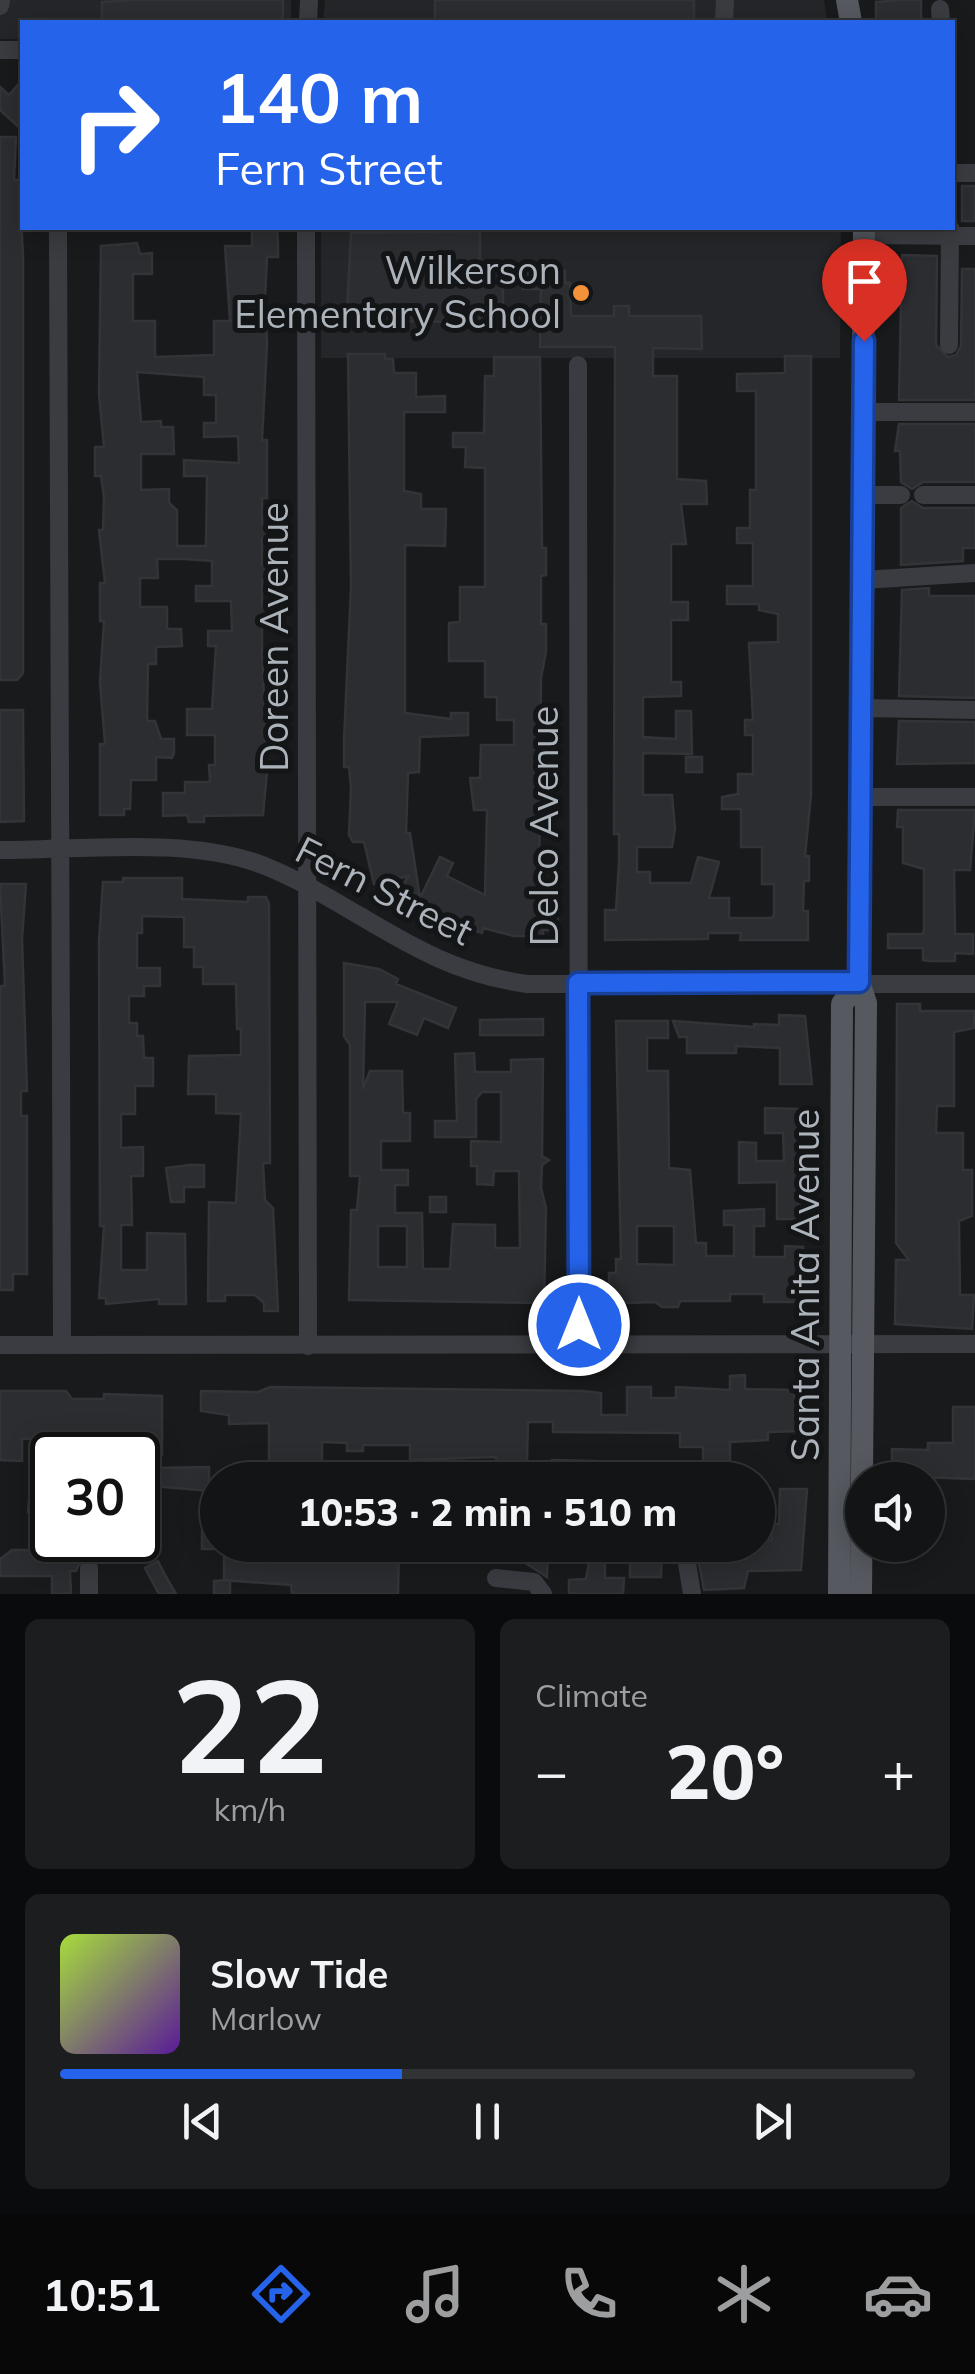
<!DOCTYPE html>
<meta charset="utf-8">
<style>
:root{--surface:#131415;--page:#1c1d1e;--text:#f1f3f6;--muted:#9d9ea0;--line:#323334;--accent:#2563eb}
body{margin:0;font-family:Mulish,sans-serif;background:var(--page);color:var(--text);height:100vh;display:flex;flex-direction:column;font-size:38px;white-space:nowrap}
*{box-sizing:border-box;margin:0}
p{font-size:32px;color:var(--muted)}
.icon{flex:none;width:55px;height:55px;fill:none;stroke:currentColor;stroke-width:2;stroke-linecap:round;stroke-linejoin:round}
.map{position:relative;height:1594px;overflow:hidden}
.details{display:flex;flex-direction:column;gap:25px;padding:25px;background:#0a0b0c;flex:1}
.details>*{flex:none}
.guide{position:absolute;left:20px;top:20px;width:935px;height:210px;border-radius:0px;box-shadow:0 5px 25px #0003,0 0 0 2px var(--line);background:#2563eb;color:#fff;overflow:hidden}
.buttons{position:absolute;left:845px;top:1462px;display:grid;gap:20px}
.buttons a{display:grid;place-items:center;width:100px;height:100px;border-radius:50%;background:var(--surface);box-shadow:0 5px 25px #0003,0 0 0 2px var(--line);font-size:50px}
.speed{position:absolute;left:30px;top:1432px;display:flex;gap:20px;font-size:50px;font-weight:700;text-align:center}
.speed>*{display:grid;place-content:center;width:130px;height:130px;border-radius:50%;background:var(--surface);box-shadow:0 5px 25px #0003,0 0 0 2px var(--line);line-height:1}
.speed .limit{border:5px solid #111;border-radius:15px;background:#fff;color:#111}
.pin{position:absolute;display:grid;place-items:center;width:85px;height:85px;color:#fff;margin:-102px -42px;border-radius:50% 50% 50% 0;rotate:-45deg;box-shadow:0 0 10px #0007}
.pin .icon{rotate:45deg}
.me{position:absolute;width:110px;margin:-55px;rotate:0deg;stroke-linejoin:round;filter:drop-shadow(0 0 8px #0008)}
.turn{display:flex;align-items:center;gap:35px;height:210px;padding:0 30px;font-size:45px}
.turn .icon{width:130px;height:130px;stroke-width:2.5}
.turn b{display:block;font-size:70px;line-height:85px}
.big{font-size:75px;font-weight:800;line-height:1.1}
.details .card{flex:1;display:flex;flex-direction:column;justify-content:center;gap:15px;min-width:0;padding:0 35px;border-radius:15px;background:var(--page)}
.details .dial{align-items:center;gap:0}
.dial b{font-size:130px;line-height:1}
.song{display:flex;align-items:center;gap:30px}
.cover{width:120px;height:120px;border-radius:15px;background:linear-gradient(135deg,hsl(80 70% 55%),hsl(270 70% 35%))}
.played{height:10px;border-radius:5px;background:linear-gradient(90deg,var(--accent) 40%,var(--line) 40%)}
.keys{display:flex;justify-content:space-around;direction:ltr}
.heat{display:flex;justify-content:space-between;align-items:center;font-size:55px;direction:ltr}
.details .tiles{flex:1;display:grid;gap:25px;grid-template-columns:1fr 1fr}
.card:last-child{grid-column:span 2}
.trip{position:absolute;left:200px;top:1462px;width:575px;height:100px;border-radius:50px;background:var(--surface);box-shadow:0 5px 25px #0003,0 0 0 2px var(--line);font-weight:800;line-height:100px;text-align:center}
.dock{display:flex;height:160px;justify-content:space-around;align-items:center;background:#080808;color:var(--muted)}
.dock .icon{width:70px;height:70px}
.dock .active{color:var(--accent)}
.dock b{font-size:45px;color:var(--text)}
.map>svg:first-child{display:block}
.built{fill:#252629}
.building{fill:#2c2d30;stroke:#333438;stroke-width:2.5;fill-rule:evenodd}
.lines{fill:none;stroke-linecap:round;stroke-linejoin:round}
.minor{stroke:#3a3c41;stroke-width:18}
.major{stroke:#565a60;stroke-width:22}
.route-casing{stroke:#184099;stroke-width:25}
.route{stroke:#2563eb;stroke-width:18}
.poi-dot{fill:#f49139;stroke:#141517;stroke-width:4}
.labels{text-anchor:middle;stroke-width:10;stroke-linejoin:round;paint-order:stroke}
.poi-label{font-size:38px;fill:#acb3bb;stroke:#141517;text-anchor:end}
.street-label{font-size:38px;fill:#acb3bb;stroke:#141517}
</style>
<div class="map">
<svg width="975" height="1594" viewBox="0 0 975 1594">
<rect width="100%" height="100%" fill="#191a1c"/>
<!-- built -->
<path class="built" d="M0,0H291V22H22V39H0Z
M325,0H824L827,22H323Z
M321,228H841L840,358H321Z"/>
<!-- building -->
<path class="building" d="M134,0H283V14L281,22H102V2Z
M435,0H694V22H442L435,20Z
M902,0H921V22H876V2Z
M22,80V130L0,110V87L9,95Z
M0,137H16L14,180H19L23,255V673L17,680H0Z
M962,186H975V221H962Z
M252,228H277L278,244V257H267L265,298L267,344L262,440H267V498H262V524H266V539H262V565H267V580H262V606H267V622H262V652L267,772L263,815L204,816V822H189L187,815L163,816V793H185V782H210L209,765H215V735H187V709H212L216,646H208V631H232L231,601H196V586H212V561L184,559H157L158,578H140V607H167V629H181L182,646L156,647V664H148L147,721H155L161,739H174V753L172,758L156,757V780H131L130,809H124V815H100V744H105L100,682L104,621H100V583H105L99,530H103L104,497L101,476H95V447H104L99,394L101,246L137,243L140,254L152,253V274H133V321H155V357L214,355V321H230L225,246H252ZM137,372L204,377V395H216V423H204V437L238,436L239,463L184,460V476H207L206,546H177V510L169,503V489L141,490V454H174L173,427H161V421L141,422Z
M480,231V280L503,279V323L406,321V313L347,312L351,233Z
M902,255L937,256L936,345L948,357L956,355L961,346L962,269H975V400H899Z
M565,271V283H570L571,316H614V306H629V316H701L702,349L653,348V376H677V479L706,481L707,504H681L686,544H671V602H688V620H671V682H681V696L643,697V737L676,739V711H691L692,754L643,753V795H672L675,829L672,847H637V872H650V883H691L698,857L719,862L709,898H729V918H772L774,914V884H762V847H741V809H722V797L738,794V774H753V735H745V720H753L749,643L778,642V614L759,610V604H727V586H753V543H737V528H750V490H756V391H737V374L785,373V356H811V795L805,856H809V881H804L803,911H808V940H740L741,933H708V939L605,940V910H616L619,862V834H614L615,347H540L541,289H523V272Z
M348,354H385V359H393L394,373H416V397L445,396V412H404V491L421,494V509H446L445,546L405,545V713L451,719V713H468V735L420,737L419,772L408,773L406,833H410L420,898L440,857L453,863L447,876L485,895L487,810H474L470,778H480L481,745H514V720H497V697H485V661H449V623L460,622V587H485V468L465,467L466,447H453V433H484L485,376H494V357H540L542,548H546V575L541,576V624H546V652L541,678L539,891L542,913H558L557,930H543V936H514L483,928L482,933L430,914L427,907L399,892L408,876L374,884L364,842H353L349,835L351,788L349,767H344V740L351,587Z
M899,424H975V482H923L912,489L901,482L900,451H895Z
M912,501L923,508H975V548H963V561L901,565V508Z
M929,588V596H975V698L899,696L902,590Z
M0,710H23L24,821L0,822Z
M899,721L975,722V763L897,764Z
M686,757H702V772H686Z
M898,810H975L970,870H954L955,934H973V954L955,953V961H930L923,960V948H888V934H923L924,929V869L903,863V827H897Z
M123,878H182V899L248,902V897H266L269,904L270,1163H263L265,1200L273,1208L278,1311H264V1303L255,1295H225V1301H208L209,1202L236,1203L241,1114L216,1113V1094H188L189,1056L241,1055V1029H237L236,984H203V967H194V947H184V917L142,916V933H137V968H160V986H144V996H129V1023H137V1036H143L144,1058H153V1086H135V1114H121V1148L143,1147V1176H131L132,1225H121V1270H147V1233L185,1234L186,1304H159V1299L106,1304V1298H99L104,1226H100L99,942L103,882H123Z
M0,884H26L22,939L27,1091H21V1116H27V1274H13V1290H0V986H5Z
M344,963L379,969L398,979L396,984L456,1008L448,1028L424,1018L417,1035L389,1024L398,1002H365L363,1089L370,1071H402L403,1113H410V1141H381V1170H408V1185H395V1213H422L423,1269H450L453,1224L495,1225V1248H520L519,1171H494L493,1185L477,1184V1166H471V1141L501,1142V1092H482L476,1099V1137H435V1121H457L455,1054L474,1053L475,1072H511V1060L543,1059L542,1156L549,1160L542,1165L541,1188L546,1208L544,1303L349,1300L351,1210H357L360,1176H350V1045L344,1036ZM378,1226H407V1267H378Z
M897,1004H920V1011H974V1028L954,1032V1106H937L936,1133H963V1170H972V1216L959,1221L960,1295H974L972,1329L895,1324L896,1260H909L896,1243Z
M779,1015L805,1016L812,1084H780V1048L736,1046V1053H687V1037H679L673,1021L754,1027V1024L779,1025Z
M543,1019V1035H480V1020Z
M616,1021H668V1038H647V1071H668L669,1168L690,1170L696,1243H706V1256H734V1225H724V1211L764,1209V1226H754V1257H785V1246L803,1247V1273H808L812,1283V1302H764V1294H730V1301H680L678,1307H662L655,1302L626,1303L609,1296V1273H616V1259H621ZM637,1226H674V1265L637,1264Z
M765,1108L798,1109L802,1115L804,1219H777V1182L739,1183V1142L756,1143V1161H784L783,1133H765Z
M189,1165H204V1187H184V1202H171L166,1168Z
M430,1197H446V1212H430Z
M745,1375V1389L793,1390L801,1431L768,1432V1440L730,1442V1462H703V1447H680V1433L553,1432V1422H528L527,1461H512V1472H496V1457L410,1460V1445H363V1451H347V1443L322,1442V1475H317V1480H251V1467L269,1466V1423L229,1424V1415L201,1411V1391L258,1392L270,1387L584,1391L601,1393V1415H627V1387H651V1398H676V1387L730,1390V1376Z
M0,1391H66L72,1399H104V1394L162,1396V1455H82V1439L43,1438L22,1439V1461L0,1460Z
M953,1407H975V1479L892,1476V1449L928,1450V1443H953Z
M552,1460L594,1461V1480H552Z
M209,1467V1491L153,1486L154,1468Z
M780,1489H807L801,1570L748,1571L744,1588L704,1590L698,1558L747,1559V1545L772,1540V1524H779Z
M29,1499L44,1500L43,1512H28Z
M202,1531H218V1549H202Z
M36,1540H97V1553L83,1556L76,1571H70L71,1594H52V1576H0V1559L12,1550H36Z
M224,1545H247V1563H272L280,1554L305,1555V1545H324V1555H349V1545H399L398,1594H292L291,1585L224,1580Z
M525,1545H548L547,1577L524,1562Z
M630,1550H662L661,1577H630Z
M590,1557H605V1578H624L623,1594H569V1580L586,1579Z
M158,1561L165,1575L176,1594H159L145,1568Z
M230,1580V1594H214V1581Z"/>
<g class="lines">
<!-- minor -->
<path class="minor" d="M0,6L1,0
M940,9L941,22
M308,22L309,0
M724,22L725,0
M0,50H22
M952,173H975
M58,228L62,1345
M306,228L308,1346
M865,235L975,236
M949,345L950,228
M578,365L579,1346
M864,412H975
M863,495H901
M923,495H975
M863,580L975,573
M861,708L975,710
M861,797H975
M0,850C80,850 190,836 265,866C360,905 418,969 527,984H975
M0,1345L975,1344
M687,1563L692,1594
M496,1578L534,1582L543,1594
M89,1594V1568"/>
<!-- major -->
<path class="major" d="M847,0L851,22
M839,1594L842,1004L859,982
M861,1594L866,1003L859,982L864,228"/>
</g>
<g class="lines">
<defs>
<path id="route" d="M579,1325L578,983L859,982L864,341"/>
</defs>
<!-- route casing -->
<use href="#route" class="route-casing"/>
<!-- route -->
<use href="#route" class="route"/>
</g>
<!-- markers -->
<circle class="poi-dot" cx="581" cy="293" r="10"/>
<g class="labels">
<!-- poi labels -->
<g class="poi-label">
<text x="561" y="284">Wilkerson<tspan x="561" dy="44">Elementary School</tspan></text>
</g>
<!-- street labels -->
<g class="street-label">
<text transform="translate(275 637) rotate(-90)" y="13">Doreen Avenue</text>
<text transform="translate(545 826) rotate(-90)" y="13">Delco Avenue</text>
<text transform="translate(384 891) rotate(27)" y="13">Fern Street</text>
<text transform="translate(806 1285) rotate(-90)" y="13">Santa Anita Avenue</text>
</g>
</g>
</svg>
<div class="buttons">
<a><svg class="icon" aria-label="sound" viewBox="0 0 24 24"><path d="M4 9h4l5-4v14l-5-4H4zM17 9q2 3 0 6"/></svg></a>
</div>
<div class="speed"><div class="limit">30</div></div>
<div class="pin" style="left:864px;top:341px;background:#d93025"><svg class="icon" aria-label="arrive" viewBox="0 0 24 24"><path d="M6 21V4h12l-3 4 3 4H6"/></svg></div>
<svg class="me" style="left:579px;top:1325px" viewBox="-20 -20 40 40"><circle r="17" fill="#2563eb" stroke="#fff" stroke-width="3"/><path d="M0-11L8 9 0 5-8 9z" fill="#fff"/></svg>
<div class="trip">10:53 · 2 min · 510 m</div>
<div class="guide">
<div class="turn"><svg class="icon" aria-label="right" viewBox="0 0 24 24"><path d="M7 20v-9h11M14 6l5 5-5 5"/></svg><div><b>140 m</b>Fern Street</div></div>
</div>
</div>
<section class="details">
<div class="tiles">
<div class="card dial"><b>22</b><p>km/h</p></div>
<div class="card"><p>Climate</p>
<div class="heat"><a>−</a><b class="big">20°</b><a>+</a></div>
</div>
<div class="card">
<div class="song"><i class="cover"></i><div><b>Slow Tide</b><p>Marlow</p></div></div>
<div class="played"></div>
<div class="keys"><svg class="icon" aria-label="previous" viewBox="0 0 24 24"><path d="M18 5L8 12l10 7zM5 5v14"/></svg><svg class="icon" aria-label="pause" viewBox="0 0 24 24"><path d="M8 5v14M16 5v14"/></svg><svg class="icon" aria-label="next" viewBox="0 0 24 24"><path d="M6 5l10 7-10 7zM19 5v14"/></svg></div>
</div>
</div>
</section>
<nav class="dock">
<b>10:51</b>
<svg class="icon active" aria-label="directions" viewBox="0 0 24 24"><path d="M12 3l9 9-9 9-9-9zM9 14v-3h6M13 9l2 2-2 2"/></svg>
<svg class="icon" aria-label="music" viewBox="0 0 24 24"><path d="M9 18V5l10-2v13"/><circle cx="6" cy="18" r="3"/><circle cx="16" cy="16" r="3"/></svg>
<svg class="icon" aria-label="phone" viewBox="0 0 24 24"><path d="M5 4h4l2 5-3 2q2 4 5 5l2-3 5 2v4C11 20 4 13 5 4z"/></svg>
<svg class="icon" aria-label="climate" viewBox="0 0 24 24"><path d="M12 3v18M4 7l16 10M4 17L20 7"/></svg>
<svg class="icon" aria-label="car" viewBox="0 0 24 24"><path d="M5 17H2v-5l4-1 3-4h7l3 4 3 1v5h-3M9 17h6M6 11h13"/><circle cx="7" cy="17" r="2"/><circle cx="17" cy="17" r="2"/></svg>
</nav>
